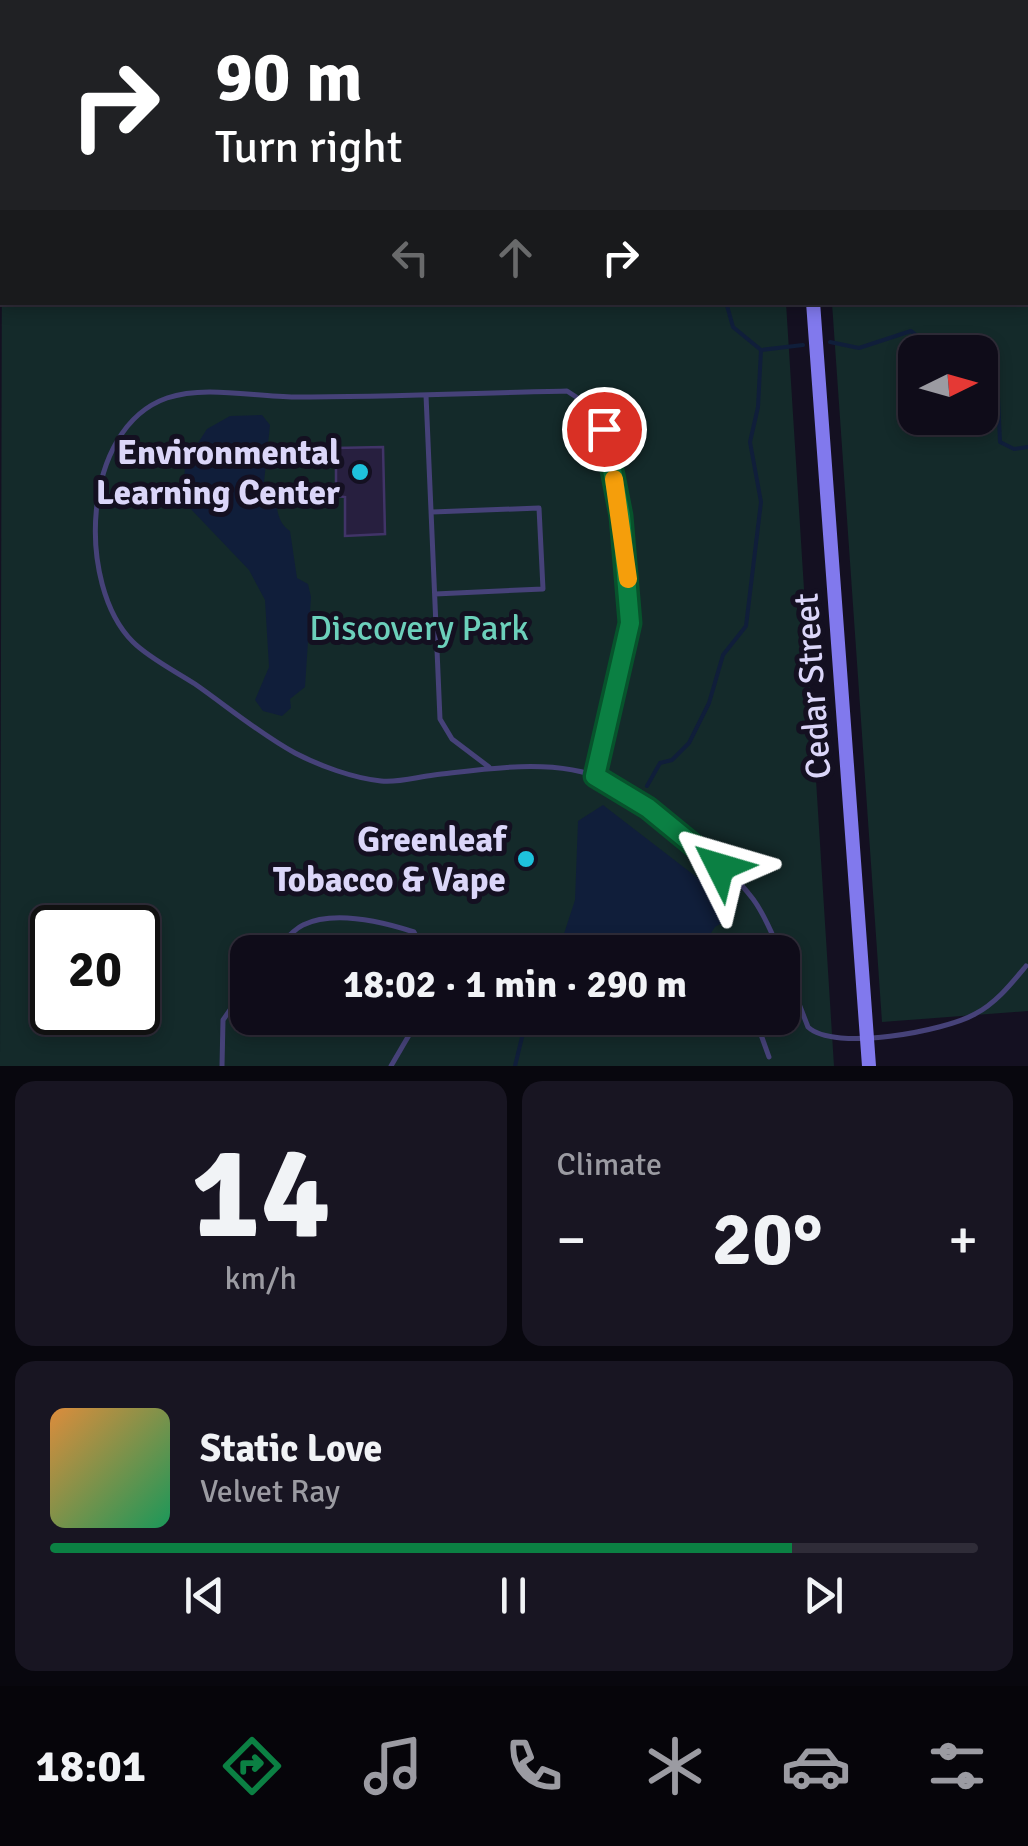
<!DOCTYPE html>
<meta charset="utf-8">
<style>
:root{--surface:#0f0c19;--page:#181522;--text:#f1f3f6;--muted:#9b9ba2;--line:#2f2c38;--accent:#0b8043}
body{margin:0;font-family:Signika,sans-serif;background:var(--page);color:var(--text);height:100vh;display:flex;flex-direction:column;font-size:38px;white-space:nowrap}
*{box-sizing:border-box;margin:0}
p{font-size:32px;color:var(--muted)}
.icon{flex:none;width:55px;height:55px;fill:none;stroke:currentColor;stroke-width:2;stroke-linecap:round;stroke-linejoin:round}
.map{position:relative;height:1066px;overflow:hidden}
.details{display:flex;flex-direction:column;gap:15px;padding:15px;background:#08070e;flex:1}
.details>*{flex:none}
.guide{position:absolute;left:0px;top:0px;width:1030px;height:305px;box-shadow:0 5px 15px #0003,0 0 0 2px var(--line);background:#202124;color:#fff;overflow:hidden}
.needle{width:65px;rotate:85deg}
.controls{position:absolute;left:898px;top:335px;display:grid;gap:20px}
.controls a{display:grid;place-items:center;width:100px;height:100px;border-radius:20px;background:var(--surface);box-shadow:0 5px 15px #0003,0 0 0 2px var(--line);font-size:50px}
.speed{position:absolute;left:30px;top:905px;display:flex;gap:20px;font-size:50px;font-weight:700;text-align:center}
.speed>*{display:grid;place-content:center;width:130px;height:130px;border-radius:50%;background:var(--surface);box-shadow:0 5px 15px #0003,0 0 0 2px var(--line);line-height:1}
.speed .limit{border:5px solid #111;border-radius:15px;background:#fff;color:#111}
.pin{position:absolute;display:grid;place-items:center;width:85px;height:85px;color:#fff;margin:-42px;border:5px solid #fff;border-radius:50%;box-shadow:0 2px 10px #0007}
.me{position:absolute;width:110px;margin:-55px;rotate:310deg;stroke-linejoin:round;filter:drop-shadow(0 0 8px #0008)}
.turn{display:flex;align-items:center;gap:35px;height:210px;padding:0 50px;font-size:45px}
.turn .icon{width:130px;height:130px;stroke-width:2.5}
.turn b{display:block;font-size:70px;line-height:85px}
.lanes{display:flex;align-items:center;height:95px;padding:0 50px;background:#0003;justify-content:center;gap:50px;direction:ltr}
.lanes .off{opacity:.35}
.big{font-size:75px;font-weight:800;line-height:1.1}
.details .widget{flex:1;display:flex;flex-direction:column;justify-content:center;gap:15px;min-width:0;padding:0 35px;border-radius:20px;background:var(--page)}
.details .dial{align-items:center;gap:0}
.dial b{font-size:130px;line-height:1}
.song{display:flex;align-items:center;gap:30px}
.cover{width:120px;height:120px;border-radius:15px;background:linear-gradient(135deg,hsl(30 70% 55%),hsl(150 70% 35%))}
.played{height:10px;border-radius:5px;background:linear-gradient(90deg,var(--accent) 80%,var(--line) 80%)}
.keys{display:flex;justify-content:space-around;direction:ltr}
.heat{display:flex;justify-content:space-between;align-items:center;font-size:55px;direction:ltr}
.details .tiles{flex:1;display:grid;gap:15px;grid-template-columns:1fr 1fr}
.widget:last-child{grid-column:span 2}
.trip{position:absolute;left:230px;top:935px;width:570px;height:100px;border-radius:20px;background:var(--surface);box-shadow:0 5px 15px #0003,0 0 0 2px var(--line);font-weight:800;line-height:100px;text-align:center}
.menu{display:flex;height:160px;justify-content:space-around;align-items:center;background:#06050a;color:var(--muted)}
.menu .icon{width:70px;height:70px}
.menu .selected{color:var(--accent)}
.menu b{font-size:45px;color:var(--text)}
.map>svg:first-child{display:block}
.green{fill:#142a2a;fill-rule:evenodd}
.water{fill:#101e3a}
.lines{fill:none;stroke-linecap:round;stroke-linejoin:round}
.stream{stroke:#101e3a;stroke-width:4}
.building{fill:#271f3f;stroke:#413468;stroke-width:2.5}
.service{stroke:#464279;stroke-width:5}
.secondary{stroke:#8179ed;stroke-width:14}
.trunk{stroke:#d466c4;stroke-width:15}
.route-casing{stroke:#07532c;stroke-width:25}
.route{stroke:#0b8043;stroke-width:18}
.slow{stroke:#f59e0b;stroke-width:18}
.poi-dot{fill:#1ec2dd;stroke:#141021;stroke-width:4}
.labels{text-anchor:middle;stroke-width:10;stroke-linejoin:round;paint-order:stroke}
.poi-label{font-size:35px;font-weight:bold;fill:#dbd6f9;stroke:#141021;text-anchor:end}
.park-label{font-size:35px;fill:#6cd0bb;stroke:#141021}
.street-label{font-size:35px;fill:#dbd6f9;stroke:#141021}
</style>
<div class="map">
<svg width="1028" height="1066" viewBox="0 0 1028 1066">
<rect width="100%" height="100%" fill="#141021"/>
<!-- green -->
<path class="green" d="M1028,216V1011L882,1022L832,303L1028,302ZM915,352H980V418H915Z
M2,220V302L786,303L834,1066H0ZM52,928H138V1012H52ZM248,952H782V1018H248Z"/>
<!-- water -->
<path class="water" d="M262,415L270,425L264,482L277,492C275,506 278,524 290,531L297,578L308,584L311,597L305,687L290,699L291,708L282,716L263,711L255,700L269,667L265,600L249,570L186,504L184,486L185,463L207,429L230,416Z
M603,805L725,899L727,920L715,927L698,952H558L575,900L578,821Z"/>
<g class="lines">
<!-- stream -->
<path class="stream" d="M452,2V0
M0,276L2,273
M726,302L733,327L761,350L803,345
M830,342L859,348L911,331L938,352
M980,390H989L998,397L1000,442L1014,449L1028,447
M647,786L660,763L672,760L689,743L709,703L723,655L746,626L761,502L750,442L758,407L761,350
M515,1066L523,1033L534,1018"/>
</g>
<!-- building -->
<path class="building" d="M383,447L385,534L345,536V497L336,496V448Z"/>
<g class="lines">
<!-- service -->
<path class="service" d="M726,0V2
M426,395L440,719L452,739L489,767
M432,512L539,508L543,589L435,594
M595,776L630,623L628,581L604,429L590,406L567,391C476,393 385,397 295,397C254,397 206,385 167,398C81,428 76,585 133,642C149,658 175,671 195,684C228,707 260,734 295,753C320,766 353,778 381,781C398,783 417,777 434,775C487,769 555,757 606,780C649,800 724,861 753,899C765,915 772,934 780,952
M274,952C282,944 292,930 303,925C334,910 383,922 414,932L424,952
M782,960L808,1027C834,1052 945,1031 975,1014C996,1003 1011,984 1026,966
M755,1018L769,1057
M222,1066L223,1020L248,984
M391,1066L419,1018"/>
<!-- secondary -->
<path class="secondary" d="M790,0L791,2
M813,302L869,1066"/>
<!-- trunk -->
<path class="trunk" d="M195,2L199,0
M236,2L240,0
M0,148L2,146
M0,177L2,175"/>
</g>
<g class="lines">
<defs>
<path id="route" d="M604,429L621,516L630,623L595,776L648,808L720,867"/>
</defs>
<!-- route casing -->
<use href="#route" class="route-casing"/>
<!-- route -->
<use href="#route" class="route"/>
<!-- slow -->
<path class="slow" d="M614,479L628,579"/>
</g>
<!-- markers -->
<g class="poi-dot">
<circle cx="360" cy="472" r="10"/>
<circle cx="526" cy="859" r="10"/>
</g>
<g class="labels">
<!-- poi labels -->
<g class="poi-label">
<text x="340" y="464">Environmental<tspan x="340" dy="40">Learning Center</tspan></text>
<text x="506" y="851">Greenleaf<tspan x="506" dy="40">Tobacco &amp; Vape</tspan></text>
</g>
<!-- park labels -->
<g class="park-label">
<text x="419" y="640">Discovery Park</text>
</g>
<!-- street labels -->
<g class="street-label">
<text transform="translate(812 686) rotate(-94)" y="12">Cedar Street</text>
</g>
</g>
</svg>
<div class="controls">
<a><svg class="needle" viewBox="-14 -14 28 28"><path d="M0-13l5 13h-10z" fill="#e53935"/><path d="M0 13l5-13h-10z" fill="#9b9ba2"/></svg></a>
</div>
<div class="speed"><div class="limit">20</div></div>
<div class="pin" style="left:604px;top:429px;background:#d93025"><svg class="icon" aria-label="arrive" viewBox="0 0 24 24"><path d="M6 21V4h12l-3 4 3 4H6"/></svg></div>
<svg class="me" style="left:720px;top:867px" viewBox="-20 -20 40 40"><path d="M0-17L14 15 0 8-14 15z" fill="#0b8043" stroke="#fff" stroke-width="4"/></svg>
<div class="trip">18:02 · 1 min · 290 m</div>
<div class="guide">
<div class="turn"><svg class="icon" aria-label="right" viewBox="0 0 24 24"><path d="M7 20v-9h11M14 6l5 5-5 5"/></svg><div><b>90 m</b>Turn right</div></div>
<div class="lanes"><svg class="icon off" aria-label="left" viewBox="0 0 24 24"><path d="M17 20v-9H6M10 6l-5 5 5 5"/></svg><svg class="icon off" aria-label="ahead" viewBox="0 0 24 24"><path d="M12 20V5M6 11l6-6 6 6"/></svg><svg class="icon" aria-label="right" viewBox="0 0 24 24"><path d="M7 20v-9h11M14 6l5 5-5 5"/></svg></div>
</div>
</div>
<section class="details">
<div class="tiles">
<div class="widget dial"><b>14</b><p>km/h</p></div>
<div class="widget"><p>Climate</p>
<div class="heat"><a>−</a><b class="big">20°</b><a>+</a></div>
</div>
<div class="widget">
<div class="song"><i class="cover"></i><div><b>Static Love</b><p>Velvet Ray</p></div></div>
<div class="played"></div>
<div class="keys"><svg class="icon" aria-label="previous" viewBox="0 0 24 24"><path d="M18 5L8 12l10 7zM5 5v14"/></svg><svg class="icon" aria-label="pause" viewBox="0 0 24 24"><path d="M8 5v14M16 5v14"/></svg><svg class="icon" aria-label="next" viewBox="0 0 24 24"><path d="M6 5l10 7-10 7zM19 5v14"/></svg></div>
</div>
</div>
</section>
<nav class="menu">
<b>18:01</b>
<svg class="icon selected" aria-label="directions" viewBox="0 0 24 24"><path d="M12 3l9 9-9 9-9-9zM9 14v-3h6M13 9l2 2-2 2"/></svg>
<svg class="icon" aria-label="music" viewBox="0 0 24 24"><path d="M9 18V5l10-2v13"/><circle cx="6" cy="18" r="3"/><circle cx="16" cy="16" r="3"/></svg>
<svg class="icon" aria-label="phone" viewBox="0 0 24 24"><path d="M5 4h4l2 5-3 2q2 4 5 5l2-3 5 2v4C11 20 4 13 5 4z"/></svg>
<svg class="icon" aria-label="climate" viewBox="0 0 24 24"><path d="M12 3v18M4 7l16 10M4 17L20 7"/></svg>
<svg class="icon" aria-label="car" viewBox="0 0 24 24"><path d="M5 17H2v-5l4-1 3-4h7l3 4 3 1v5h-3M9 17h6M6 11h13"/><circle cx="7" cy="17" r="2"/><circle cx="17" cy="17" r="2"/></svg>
<svg class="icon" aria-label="filters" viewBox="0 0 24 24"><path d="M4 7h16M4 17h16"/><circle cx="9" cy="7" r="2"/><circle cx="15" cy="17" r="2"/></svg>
</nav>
